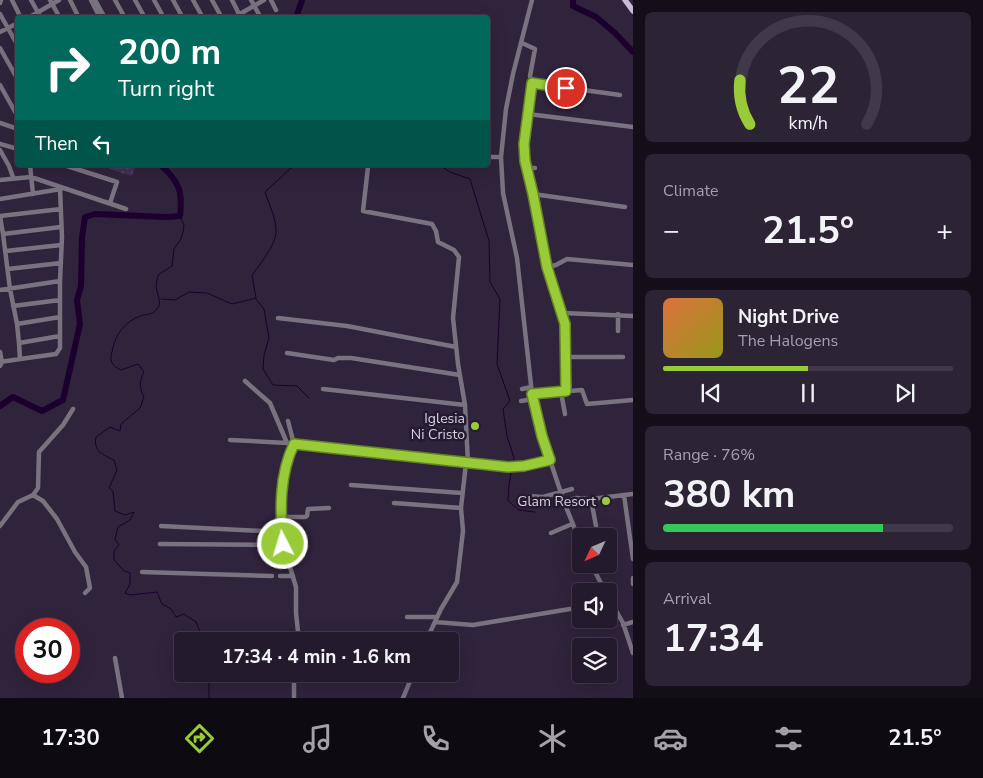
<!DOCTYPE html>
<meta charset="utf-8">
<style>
:root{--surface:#241a2d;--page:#2c2335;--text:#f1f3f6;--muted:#a3a1aa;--line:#413849;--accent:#98cb37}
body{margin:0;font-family:"Nunito Sans",sans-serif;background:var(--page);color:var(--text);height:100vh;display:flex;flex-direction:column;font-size:19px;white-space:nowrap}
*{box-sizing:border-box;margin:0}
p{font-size:16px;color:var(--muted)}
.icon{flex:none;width:28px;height:28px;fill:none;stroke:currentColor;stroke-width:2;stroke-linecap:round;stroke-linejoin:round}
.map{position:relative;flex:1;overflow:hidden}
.details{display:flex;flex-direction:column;gap:12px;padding:12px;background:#140e19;width:350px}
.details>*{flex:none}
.top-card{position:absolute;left:15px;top:15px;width:475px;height:152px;border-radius:5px;box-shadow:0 5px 20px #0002,0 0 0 1px var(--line);background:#00695c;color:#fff;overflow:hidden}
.needle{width:32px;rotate:226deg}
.tools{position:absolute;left:572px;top:528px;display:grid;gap:10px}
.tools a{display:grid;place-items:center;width:45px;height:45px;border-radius:5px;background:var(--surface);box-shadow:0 5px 20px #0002,0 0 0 1px var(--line);font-size:25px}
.speed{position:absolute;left:15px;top:618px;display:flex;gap:10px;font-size:25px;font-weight:700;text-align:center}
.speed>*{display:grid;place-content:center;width:65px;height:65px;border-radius:50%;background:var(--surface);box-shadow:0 5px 20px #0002,0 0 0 1px var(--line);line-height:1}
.speed .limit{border:8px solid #d22;background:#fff;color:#111}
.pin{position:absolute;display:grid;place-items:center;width:42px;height:42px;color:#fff;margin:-21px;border:2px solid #fff;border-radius:50%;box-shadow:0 1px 5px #0007}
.me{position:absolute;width:55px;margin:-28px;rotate:355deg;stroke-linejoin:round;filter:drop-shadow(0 0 4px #0008)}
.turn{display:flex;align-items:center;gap:18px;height:105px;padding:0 20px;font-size:22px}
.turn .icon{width:65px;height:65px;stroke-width:2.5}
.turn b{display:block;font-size:35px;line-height:42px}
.then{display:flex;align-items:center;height:48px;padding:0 20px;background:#0003;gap:10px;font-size:19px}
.big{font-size:38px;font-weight:700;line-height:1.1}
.details .card{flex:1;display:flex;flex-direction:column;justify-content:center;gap:8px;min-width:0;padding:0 18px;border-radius:8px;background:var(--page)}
.details .dial{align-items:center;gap:0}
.dial svg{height:130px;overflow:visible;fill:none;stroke:var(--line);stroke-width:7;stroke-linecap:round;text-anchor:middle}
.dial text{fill:var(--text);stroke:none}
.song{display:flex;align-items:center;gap:15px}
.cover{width:60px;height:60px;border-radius:8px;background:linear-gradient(135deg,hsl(20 70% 55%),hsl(60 70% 35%))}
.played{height:5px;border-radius:2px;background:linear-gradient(90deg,var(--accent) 50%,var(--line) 50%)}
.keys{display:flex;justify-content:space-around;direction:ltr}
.heat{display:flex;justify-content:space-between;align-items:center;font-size:28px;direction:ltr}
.charge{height:8px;border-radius:4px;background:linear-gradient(90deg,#34c759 76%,var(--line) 0)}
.trip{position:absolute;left:174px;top:632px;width:285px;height:50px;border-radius:5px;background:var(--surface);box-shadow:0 5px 20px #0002,0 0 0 1px var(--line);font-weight:700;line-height:50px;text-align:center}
.tabs{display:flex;height:80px;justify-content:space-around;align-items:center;background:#0e0a12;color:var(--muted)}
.tabs .icon{width:35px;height:35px}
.tabs .on{color:var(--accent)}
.tabs b{font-size:22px;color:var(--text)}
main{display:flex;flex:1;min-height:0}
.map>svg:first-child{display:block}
.park{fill:url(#park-dots)}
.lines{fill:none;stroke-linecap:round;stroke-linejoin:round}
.stream{stroke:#1b002e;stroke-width:1}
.river{stroke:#1b002e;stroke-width:6}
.minor{stroke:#79727f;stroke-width:4.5}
.major{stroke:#c8bbd6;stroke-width:5.5}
.route-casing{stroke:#638424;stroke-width:12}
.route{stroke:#98cb37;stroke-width:9}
.poi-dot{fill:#98cb37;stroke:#261a32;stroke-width:2}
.labels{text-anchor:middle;stroke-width:5;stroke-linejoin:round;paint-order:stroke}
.poi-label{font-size:14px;fill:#d7cfe0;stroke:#261a32;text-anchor:end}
</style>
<main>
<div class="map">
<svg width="633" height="698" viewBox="0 0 633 698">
<defs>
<pattern id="park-dots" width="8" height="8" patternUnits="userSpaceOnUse" patternTransform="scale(1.25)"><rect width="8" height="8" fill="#443057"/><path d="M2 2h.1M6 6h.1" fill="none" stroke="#5e4d6f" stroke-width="1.8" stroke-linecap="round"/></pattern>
</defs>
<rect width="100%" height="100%" fill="#30233c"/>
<!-- park -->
<path class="park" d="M110,165H135L132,176L109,169Z"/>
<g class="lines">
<!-- stream -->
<path class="stream" d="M439,165L450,172L470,179L489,241L490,282L500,299L497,364L510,401L503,409L507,436L514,458L509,484L508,501L519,510L535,512
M180,216L184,225L183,232L181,239L174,249L172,266L158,275C157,281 155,285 157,291C158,297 162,303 157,309C153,315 146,314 140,316C123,323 115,335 112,352C109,361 112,366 121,370L138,364L144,372C139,382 139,387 144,397L140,408L121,424L120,431L110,427L96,437C93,451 103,455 114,460L117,470L109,488L113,491L115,511L125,515L134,512L130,520L118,527L115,539L119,545L114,551V560L124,571L130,573V584L125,593L130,595L157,592L162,604L171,609L176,617L184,614L196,622L201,634L196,641
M161,299L175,300L189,292L207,293L232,304L256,298L252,275C260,265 274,246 276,234C277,220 269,204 265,192L291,168L298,165
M256,299L264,309L269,338L264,355L263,369L273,385L297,386L309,398
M204,674L209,683V698"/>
<!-- river -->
<path class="river" d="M573,0V6L596,17L615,33L633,52
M296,18L302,0
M0,406L13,397L42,411L63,400L80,324L77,300L81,286L82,237L85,217L95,214L166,217L180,216C183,191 179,182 161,165"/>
<!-- minor -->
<path class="minor" d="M12,0L21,18
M31,0L41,18
M50,0L60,18
M70,0L79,18
M91,0L100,18
M95,0L105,18
M115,0L125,18
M135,0L145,18
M154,0L164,18
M173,0L183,18
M193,0L203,18
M212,0L222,18
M232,0L241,18
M251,0L261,18
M271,0L276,10
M532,0L513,74L506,109L501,157L503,193L517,258L532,394L542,436L564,502L581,544
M0,3L1,0
M0,14L18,46
M28,18L59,0
M233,18L264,0
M0,32L18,23
M522,43L535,49L530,76L532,83L531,94L524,144L525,161L533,194L547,267L565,324L566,391
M0,48L18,80
M532,83L620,95
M0,85L18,117
M528,114L633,127
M0,123L18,129
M0,144L18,149
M0,150L9,166L13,177
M488,157H501
M30,165L33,194
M64,165L117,182L110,203
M368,167L363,211L432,224L436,231L438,242L454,250L459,257L453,318L458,364L465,405L468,463
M526,168H535
M0,180L31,177L126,209
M60,189L62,237L60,281
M533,194L625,207
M0,199L61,189
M0,216L3,234L61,227
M0,216L61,209
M6,251L61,245
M547,267L556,265L567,259L633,265
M8,269L61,263
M0,290L60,281V336L19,343L17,324L10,289L3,234
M13,306L60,300
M563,313L633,316
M278,318L347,326L456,347
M17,324L60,317
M618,331V314
M0,352L2,362L0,366
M287,353L334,360L338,358H351L460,375
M566,357H623
M20,359L56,354L60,348V336
M0,362L20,359L19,343
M245,381L270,403L287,443L508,467L524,466L550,460
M323,389L465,405
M522,389L531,387
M561,392L565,414
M532,394L582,390L587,404L633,400
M521,401L533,399
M288,421L294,444L287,465L282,489L280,513L283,544L296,587V613L299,641
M230,440L287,443
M351,485L462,493
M33,495L38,488L39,452L63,425L73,409
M624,495L633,559
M528,496L543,497L572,489
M591,499L596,526
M564,502L576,498L591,499L633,494
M394,503L461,508
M281,517H305L307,516L308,509L329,508
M0,526L18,502L33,495L43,501L57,519L75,552L86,567L90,588L85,593
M161,526L282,532
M551,533L572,524
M160,544L283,545
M591,564L605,591
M576,565L581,563
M142,572L272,576
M280,576H293
M633,584V578
M609,598L623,623L633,653
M407,617H437
M435,622L473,625L570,609
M623,625L633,622
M426,641L441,609L457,582L463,531L461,508L466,463
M115,658L122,698
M294,698V680L298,674
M403,698L413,674"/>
<!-- major -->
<path class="major" d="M625,0L633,11"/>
</g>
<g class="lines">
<defs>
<path id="route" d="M283,544C280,511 279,475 294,444L508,467L524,466L550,460L542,436L532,394L566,391L565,324L547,267L533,194L525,161L524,144L532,83L566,88"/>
</defs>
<!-- route casing -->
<use href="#route" class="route-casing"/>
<!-- route -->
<use href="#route" class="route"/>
</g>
<!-- markers -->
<g class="poi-dot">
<circle cx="475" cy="426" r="5"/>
<circle cx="606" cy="501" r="5"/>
</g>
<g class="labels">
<!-- poi labels -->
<g class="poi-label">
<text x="465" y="423">Iglesia<tspan x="465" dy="16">Ni Cristo</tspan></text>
<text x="596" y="506">Glam Resort</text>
</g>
</g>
</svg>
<div class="tools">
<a><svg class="needle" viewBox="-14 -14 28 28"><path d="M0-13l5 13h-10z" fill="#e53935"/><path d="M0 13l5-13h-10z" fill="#a3a1aa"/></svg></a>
<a><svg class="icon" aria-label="sound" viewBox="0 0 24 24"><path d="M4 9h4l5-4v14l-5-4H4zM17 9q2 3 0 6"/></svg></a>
<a><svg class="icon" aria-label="layers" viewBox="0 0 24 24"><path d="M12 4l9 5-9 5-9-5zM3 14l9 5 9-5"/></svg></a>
</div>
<div class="speed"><div class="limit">30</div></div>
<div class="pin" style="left:566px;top:88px;background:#d93025"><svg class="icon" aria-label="arrive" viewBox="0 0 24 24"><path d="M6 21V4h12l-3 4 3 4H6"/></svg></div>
<svg class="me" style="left:283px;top:544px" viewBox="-20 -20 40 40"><circle r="17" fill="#98cb37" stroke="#fff" stroke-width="3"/><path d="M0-11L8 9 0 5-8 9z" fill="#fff"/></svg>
<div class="trip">17:34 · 4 min · 1.6 km</div>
<div class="top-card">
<div class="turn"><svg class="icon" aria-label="right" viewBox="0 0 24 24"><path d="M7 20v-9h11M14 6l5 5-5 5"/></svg><div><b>200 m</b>Turn right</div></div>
<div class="then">Then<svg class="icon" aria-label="left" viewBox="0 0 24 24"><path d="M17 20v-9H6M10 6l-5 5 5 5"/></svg></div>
</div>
</div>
<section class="details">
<div class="card dial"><svg viewBox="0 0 100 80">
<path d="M14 69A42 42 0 1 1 86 69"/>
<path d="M14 69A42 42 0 0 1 8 42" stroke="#98cb37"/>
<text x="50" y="56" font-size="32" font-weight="700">22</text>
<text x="50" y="72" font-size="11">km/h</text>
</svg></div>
<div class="card"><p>Climate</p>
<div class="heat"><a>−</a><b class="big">21.5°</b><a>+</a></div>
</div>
<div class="card">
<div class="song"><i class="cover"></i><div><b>Night Drive</b><p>The Halogens</p></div></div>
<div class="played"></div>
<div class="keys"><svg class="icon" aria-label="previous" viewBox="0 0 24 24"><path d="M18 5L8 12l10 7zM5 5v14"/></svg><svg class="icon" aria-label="pause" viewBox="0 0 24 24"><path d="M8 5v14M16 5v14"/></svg><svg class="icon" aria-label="next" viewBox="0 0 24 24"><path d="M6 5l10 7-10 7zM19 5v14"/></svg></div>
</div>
<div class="card"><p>Range · 76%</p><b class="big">380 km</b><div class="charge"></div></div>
<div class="card"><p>Arrival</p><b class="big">17:34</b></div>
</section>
</main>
<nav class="tabs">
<b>17:30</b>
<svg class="icon on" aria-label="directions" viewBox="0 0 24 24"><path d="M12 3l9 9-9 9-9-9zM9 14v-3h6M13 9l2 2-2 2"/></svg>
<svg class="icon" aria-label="music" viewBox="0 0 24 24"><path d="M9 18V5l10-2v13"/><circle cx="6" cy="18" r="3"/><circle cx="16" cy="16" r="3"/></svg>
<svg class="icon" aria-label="phone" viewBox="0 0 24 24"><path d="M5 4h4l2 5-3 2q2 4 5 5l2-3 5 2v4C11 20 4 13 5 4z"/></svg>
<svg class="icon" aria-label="climate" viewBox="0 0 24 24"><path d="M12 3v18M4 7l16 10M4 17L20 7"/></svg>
<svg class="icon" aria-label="car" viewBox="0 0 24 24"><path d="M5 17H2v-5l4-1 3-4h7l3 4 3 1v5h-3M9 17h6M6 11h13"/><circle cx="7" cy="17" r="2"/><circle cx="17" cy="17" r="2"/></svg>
<svg class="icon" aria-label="filters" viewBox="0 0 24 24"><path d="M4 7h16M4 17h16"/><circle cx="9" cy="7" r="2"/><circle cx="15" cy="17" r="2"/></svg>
<b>21.5°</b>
</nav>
